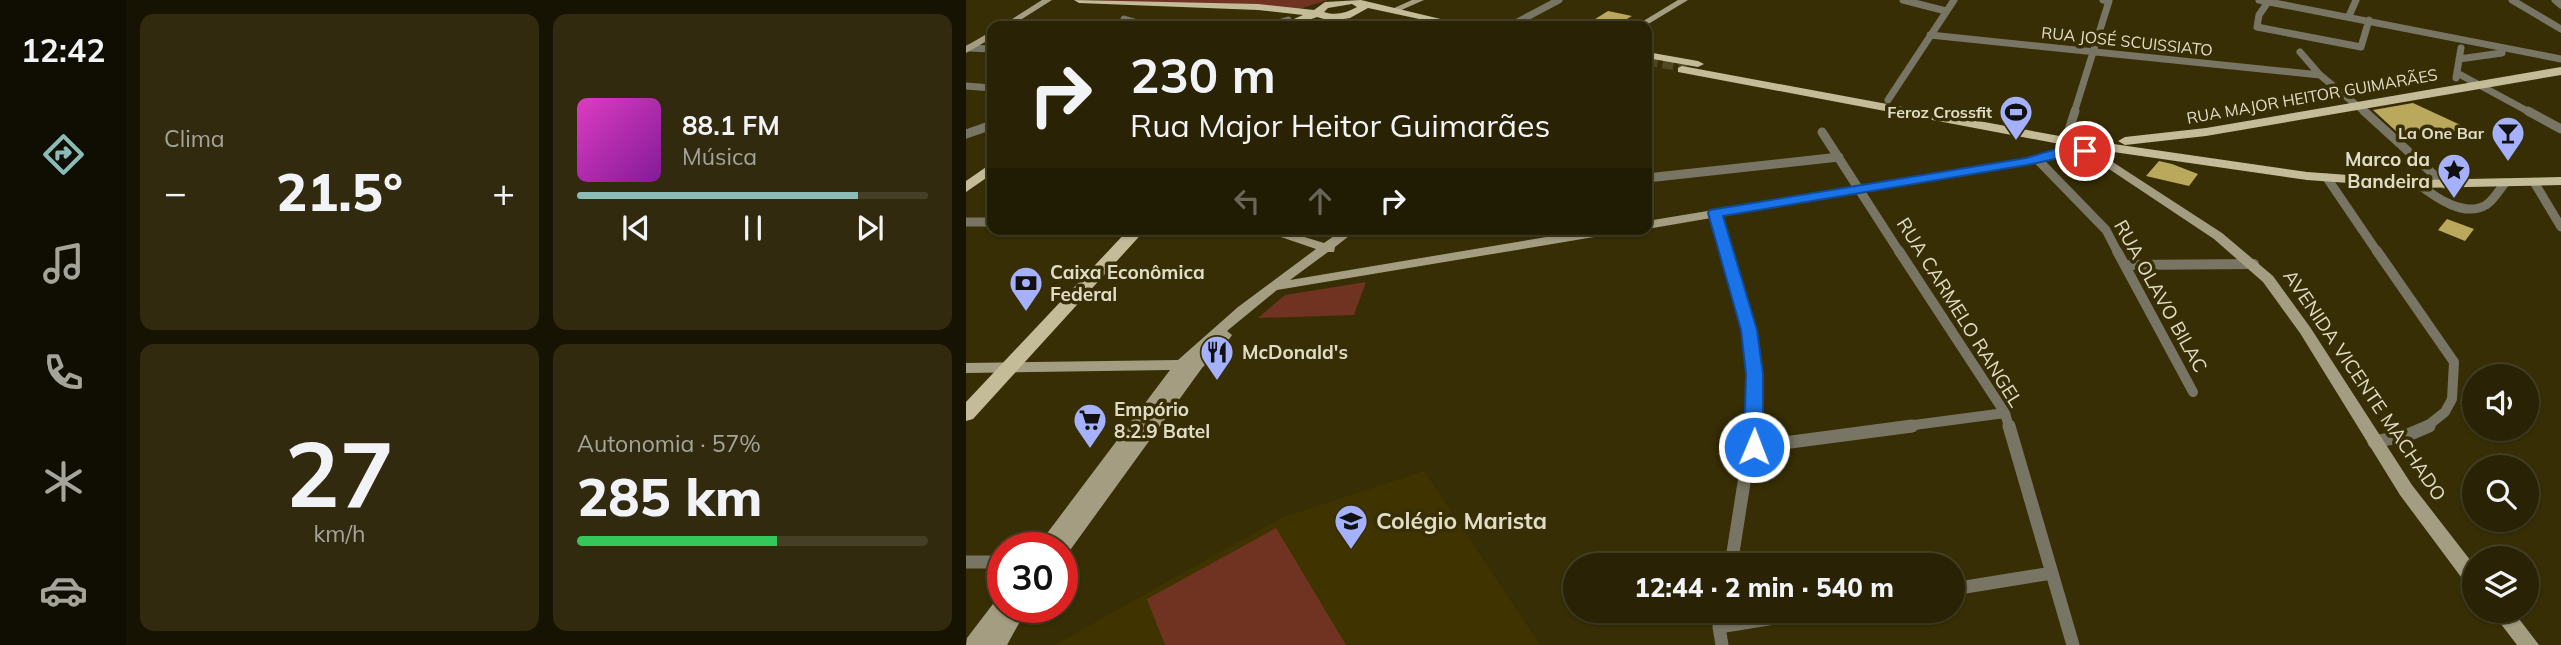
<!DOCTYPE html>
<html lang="pt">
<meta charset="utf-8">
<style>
:root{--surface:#292204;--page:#312a0e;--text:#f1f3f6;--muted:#a5a49a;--line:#453f26;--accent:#8bbbb9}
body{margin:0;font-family:Mulish,sans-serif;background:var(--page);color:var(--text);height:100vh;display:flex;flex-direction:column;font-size:26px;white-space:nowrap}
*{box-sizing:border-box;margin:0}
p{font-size:23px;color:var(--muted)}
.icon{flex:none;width:38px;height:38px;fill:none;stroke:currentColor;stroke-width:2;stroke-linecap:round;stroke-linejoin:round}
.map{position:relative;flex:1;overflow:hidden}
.drawer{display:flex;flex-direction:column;gap:14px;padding:14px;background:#171302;width:840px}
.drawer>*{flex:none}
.top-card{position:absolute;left:21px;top:21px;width:665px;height:214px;border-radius:14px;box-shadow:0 2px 5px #0004,0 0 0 2px var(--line);background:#292204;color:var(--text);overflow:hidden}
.tools{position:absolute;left:1496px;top:364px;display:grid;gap:14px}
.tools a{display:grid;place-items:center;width:77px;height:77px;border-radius:50%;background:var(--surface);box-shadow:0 2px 5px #0004,0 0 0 2px var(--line);font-size:35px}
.speed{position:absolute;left:21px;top:532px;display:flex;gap:14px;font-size:35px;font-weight:700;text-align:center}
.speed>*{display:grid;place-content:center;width:91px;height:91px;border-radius:50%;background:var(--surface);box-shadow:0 2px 5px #0004,0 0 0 2px var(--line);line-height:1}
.speed .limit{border:10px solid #d22;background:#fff;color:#111}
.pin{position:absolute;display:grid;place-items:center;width:60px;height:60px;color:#fff;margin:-30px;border:4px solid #fff;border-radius:50%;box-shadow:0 2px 7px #0007}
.me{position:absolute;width:77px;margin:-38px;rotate:1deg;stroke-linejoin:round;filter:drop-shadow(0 0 5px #0008)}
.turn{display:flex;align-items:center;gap:24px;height:147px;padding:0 28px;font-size:32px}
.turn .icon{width:91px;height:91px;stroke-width:2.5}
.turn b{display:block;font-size:49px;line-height:60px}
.lanes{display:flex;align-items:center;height:66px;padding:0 28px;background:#0003;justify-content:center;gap:35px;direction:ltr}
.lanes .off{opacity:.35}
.big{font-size:52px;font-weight:800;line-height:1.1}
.drawer .widget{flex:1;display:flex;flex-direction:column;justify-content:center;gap:10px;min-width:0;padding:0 24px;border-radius:14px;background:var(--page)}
.drawer .dial{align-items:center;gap:0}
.dial b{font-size:91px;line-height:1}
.song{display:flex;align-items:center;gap:21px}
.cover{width:84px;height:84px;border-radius:10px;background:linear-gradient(135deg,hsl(310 70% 55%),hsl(290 70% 35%))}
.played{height:7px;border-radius:4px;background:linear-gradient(90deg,var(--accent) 80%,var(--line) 80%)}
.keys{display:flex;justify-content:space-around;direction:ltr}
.heat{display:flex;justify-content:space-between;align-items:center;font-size:38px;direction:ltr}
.charge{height:10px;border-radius:5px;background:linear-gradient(90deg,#34c759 57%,var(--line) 0)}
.drawer .tiles{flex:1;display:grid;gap:14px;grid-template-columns:repeat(2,1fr)}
.trip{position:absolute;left:597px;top:553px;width:402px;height:70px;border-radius:35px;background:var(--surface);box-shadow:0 2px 5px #0004,0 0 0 2px var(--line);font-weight:800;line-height:70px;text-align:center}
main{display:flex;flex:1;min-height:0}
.tab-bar{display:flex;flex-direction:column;width:126px;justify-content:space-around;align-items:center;background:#100e02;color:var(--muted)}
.tab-bar .icon{width:49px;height:49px}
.tab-bar .selected{color:var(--accent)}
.tab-bar b{font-size:32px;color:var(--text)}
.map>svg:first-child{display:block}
.built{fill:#3f3400}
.green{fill:#703321}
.building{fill:#baa85c}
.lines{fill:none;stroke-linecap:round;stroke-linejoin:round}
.primary-tunnel{stroke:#504822;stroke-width:11;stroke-dasharray:11 5;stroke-linecap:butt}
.street-far3{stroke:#797564;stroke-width:7}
.street-far2{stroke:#797564;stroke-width:9}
.street-far1{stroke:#797564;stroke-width:10}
.street{stroke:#797564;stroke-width:13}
.secondary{fill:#a49d82;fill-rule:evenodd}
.primary{fill:#c4bc99;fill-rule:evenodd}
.route{fill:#1a73e8;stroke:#114b97;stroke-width:2}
.labels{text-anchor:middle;stroke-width:7;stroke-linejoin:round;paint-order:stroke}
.far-street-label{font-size:16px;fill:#e1dcc7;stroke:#372e05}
.far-poi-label{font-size:16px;font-weight:bold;fill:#e1dcc7;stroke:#372e05;text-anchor:end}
.poi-label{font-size:19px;font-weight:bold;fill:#e1dcc7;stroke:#372e05;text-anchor:start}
.street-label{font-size:19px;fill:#e1dcc7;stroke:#372e05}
.near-poi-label{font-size:23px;font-weight:bold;fill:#e1dcc7;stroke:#372e05;text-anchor:start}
</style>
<main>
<nav class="tab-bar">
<b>12:42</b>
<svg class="icon selected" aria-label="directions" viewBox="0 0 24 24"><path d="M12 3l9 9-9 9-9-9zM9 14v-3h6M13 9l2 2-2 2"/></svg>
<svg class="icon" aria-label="music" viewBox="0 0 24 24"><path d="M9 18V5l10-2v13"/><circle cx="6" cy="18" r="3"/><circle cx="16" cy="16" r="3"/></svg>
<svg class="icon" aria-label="phone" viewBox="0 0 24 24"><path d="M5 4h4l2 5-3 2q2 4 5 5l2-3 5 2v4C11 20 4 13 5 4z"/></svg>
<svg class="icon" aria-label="climate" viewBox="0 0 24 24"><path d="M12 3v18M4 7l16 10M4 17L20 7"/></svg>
<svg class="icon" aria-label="car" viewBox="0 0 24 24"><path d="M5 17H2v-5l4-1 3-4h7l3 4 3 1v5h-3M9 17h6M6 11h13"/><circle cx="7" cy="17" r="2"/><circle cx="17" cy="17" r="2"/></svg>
</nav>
<section class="drawer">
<div class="tiles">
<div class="widget"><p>Clima</p>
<div class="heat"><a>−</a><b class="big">21.5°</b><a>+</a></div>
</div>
<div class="widget">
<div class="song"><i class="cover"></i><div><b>88.1 FM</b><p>Música</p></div></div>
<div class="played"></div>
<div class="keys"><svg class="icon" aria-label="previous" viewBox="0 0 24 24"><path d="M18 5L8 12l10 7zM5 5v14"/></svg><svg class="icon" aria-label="pause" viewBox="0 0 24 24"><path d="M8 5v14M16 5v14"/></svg><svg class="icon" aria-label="next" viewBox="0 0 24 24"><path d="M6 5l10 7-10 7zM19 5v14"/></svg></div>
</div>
<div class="widget dial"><b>27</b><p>km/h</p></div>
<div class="widget"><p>Autonomia · 57%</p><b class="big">285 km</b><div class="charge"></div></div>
</div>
</section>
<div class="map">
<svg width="1595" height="645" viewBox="0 0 1595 645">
<rect width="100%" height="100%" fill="#372e05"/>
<!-- built -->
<path class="built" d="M458,471L574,645H89L315,518Z"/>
<!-- green -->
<path class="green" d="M119,0H362L333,9Z
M400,282L388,315L292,318L319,295Z
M310,528L380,645H199L181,599Z"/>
<!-- building -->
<path class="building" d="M642,11L666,16L649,26L626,21Z
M1447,103L1501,128L1479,134L1431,132L1407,110Z
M1193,161L1206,164L1232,174L1223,186L1180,176Z
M1481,219L1508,229L1499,241L1472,230Z"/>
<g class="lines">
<!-- primary-tunnel -->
<path class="primary-tunnel" d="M681,60L721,67"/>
<!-- street-far3 -->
<path class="street-far3" d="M937,0L980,11
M1293,0L1595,59
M1546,0L1595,29
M1589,0L1595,5
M1302,2L1293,15L1291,27L1395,47L1403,20
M1383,16L1390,0
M158,19L182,26
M304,26L322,20
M544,26L593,0
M964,35L1354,75
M3,48L26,49
M1334,52L1354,75L1400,113
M1493,59L1536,53
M1493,74L1565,113
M1490,78L1495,48
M0,86L26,88
M922,100L988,0
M1108,113L1143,1L1137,0"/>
<!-- street-far2 -->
<path class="street-far2" d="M1398,111L1478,184
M1562,111L1595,129
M856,132L934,253
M1102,133L1109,111
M0,134L26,125
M1071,159L1140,230L1152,253
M681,178L873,157
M1361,178L1412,253
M1568,182L1595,227
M1452,184C1469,197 1498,218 1520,205C1528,200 1533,190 1539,183
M749,213L761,253
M0,222H26"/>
<!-- street-far1 -->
<path class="street-far1" d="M761,251C779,309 792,366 787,427
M933,251L1039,413L1043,427
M1151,251L1227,392
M1411,251L1488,362L1486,399L1479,412L1460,427
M1159,265L1288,264
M933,427L1039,413"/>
<!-- street -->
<path class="street" d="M1043,426L1107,645
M1408,442L1442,435L1463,426
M788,447L946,426
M0,562H37
M765,565L787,426
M987,589L1086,573
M756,611L753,627L756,645
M753,627L853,611"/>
<!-- secondary -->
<path class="secondary" d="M76,0H86L45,26H35Z
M446,0H458L433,11L426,9Z
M712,0H722L679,26H669Z
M26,31V38L0,53V46Z
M1099,138L1139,157L1256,233L1307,276L1344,327L1446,485L1508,565V587L1501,585L1434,495L1334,333L1297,282L1248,239L1131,161C1105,148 1088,157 1061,164L681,229V221L1060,158L1104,148L1094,141Z
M292,229H312L358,243L378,229H392L369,247L368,252H362L324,280L628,229H658L652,233L311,290L261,331L266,335L264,338L236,368L102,553L96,556V548H70L204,370L0,373V363L212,360L272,307L350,249Z
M37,597V607H62L41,645H0L1,638L30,600Z
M1525,611H1547L1573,645H1551Z"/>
<!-- primary -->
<path class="primary" d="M108,0L292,4L348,10L359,2L395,0L504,26H486L402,8L384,18L365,21L351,17L326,26H312L337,15L292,10L113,3ZM386,4L391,7C380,13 370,16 358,12L362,8Z
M681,52L732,61L738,64L732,67L681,58Z
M716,66L1099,137L1341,172L1452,180L1595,177V185L1452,188L1341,180L1099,145L712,72V68Z
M1595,67V75L1240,136L1159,145L1152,141L1159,137L1240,128Z
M26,163V174L0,192V181Z
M163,229H180L7,419L0,421V402Z"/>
</g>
<!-- route -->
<path class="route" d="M1097,147H1119L1125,151L1061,165L757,216L791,330L797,374V447L794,452H781L778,447L780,374L775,330L742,213L744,210L1060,158Z"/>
<!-- icons -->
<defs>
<symbol id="stadium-pin" viewBox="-11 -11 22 30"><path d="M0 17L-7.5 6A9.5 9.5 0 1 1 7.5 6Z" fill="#a5b1fc" stroke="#372e05"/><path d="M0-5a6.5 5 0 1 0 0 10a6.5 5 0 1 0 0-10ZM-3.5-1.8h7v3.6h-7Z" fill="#111"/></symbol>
<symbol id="bar-pin" viewBox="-11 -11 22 30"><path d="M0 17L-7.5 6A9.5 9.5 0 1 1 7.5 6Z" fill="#a5b1fc" stroke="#372e05"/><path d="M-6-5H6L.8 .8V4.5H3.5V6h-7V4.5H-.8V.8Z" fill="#111"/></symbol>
<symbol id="sight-pin" viewBox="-11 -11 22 30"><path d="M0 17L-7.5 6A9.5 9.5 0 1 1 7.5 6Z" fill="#a5b1fc" stroke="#372e05"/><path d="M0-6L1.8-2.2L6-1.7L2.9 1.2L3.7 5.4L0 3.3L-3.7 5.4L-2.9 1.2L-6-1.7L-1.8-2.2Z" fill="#111"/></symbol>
<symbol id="bank-pin" viewBox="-11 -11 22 30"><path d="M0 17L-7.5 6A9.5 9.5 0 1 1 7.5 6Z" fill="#a5b1fc" stroke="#372e05"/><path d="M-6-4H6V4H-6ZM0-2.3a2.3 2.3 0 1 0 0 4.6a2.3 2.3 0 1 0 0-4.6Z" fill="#111"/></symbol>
<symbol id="restaurant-pin" viewBox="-11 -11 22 30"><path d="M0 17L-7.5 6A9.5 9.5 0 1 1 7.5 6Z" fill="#a5b1fc" stroke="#372e05"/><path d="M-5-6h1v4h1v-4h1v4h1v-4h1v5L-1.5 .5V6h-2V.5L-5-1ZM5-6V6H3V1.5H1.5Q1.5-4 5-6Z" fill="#111"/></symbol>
<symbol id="supermarket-pin" viewBox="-11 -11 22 30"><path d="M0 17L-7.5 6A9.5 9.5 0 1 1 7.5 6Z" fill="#a5b1fc" stroke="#372e05"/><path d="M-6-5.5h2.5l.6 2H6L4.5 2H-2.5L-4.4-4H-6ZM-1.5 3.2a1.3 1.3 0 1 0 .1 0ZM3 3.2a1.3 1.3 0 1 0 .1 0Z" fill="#111"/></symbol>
<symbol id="school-pin" viewBox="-11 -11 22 30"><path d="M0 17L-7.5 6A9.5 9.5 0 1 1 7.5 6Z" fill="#a5b1fc" stroke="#372e05"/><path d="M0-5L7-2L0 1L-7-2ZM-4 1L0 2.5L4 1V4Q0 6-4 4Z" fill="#111"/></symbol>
</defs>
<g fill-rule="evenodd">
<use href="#stadium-pin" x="1031" y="93" width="38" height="52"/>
<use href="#bar-pin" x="1523" y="114" width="38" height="52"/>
<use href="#sight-pin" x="1469" y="151" width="38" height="52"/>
<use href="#bank-pin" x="41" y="264" width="38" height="52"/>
<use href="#restaurant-pin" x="232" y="333" width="38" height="52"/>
<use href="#supermarket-pin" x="105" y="401" width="38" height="52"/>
<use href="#school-pin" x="366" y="502" width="38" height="52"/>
</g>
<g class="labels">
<!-- far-street labels -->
<g class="far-street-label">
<text transform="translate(1161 41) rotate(6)" y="6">RUA JOSÉ SCUISSIATO</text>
<text transform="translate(1346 96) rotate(-10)" y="6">RUA MAJOR HEITOR GUIMARÃES</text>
</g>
<!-- far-poi labels -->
<g class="far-poi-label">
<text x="1026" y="118">Feroz Crossfit</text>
<text x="1518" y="139">La One Bar</text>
</g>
<!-- poi labels -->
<g class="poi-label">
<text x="1464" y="166" text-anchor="end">Marco da<tspan x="1464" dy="22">Bandeira</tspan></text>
<text x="84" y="279">Caixa Econômica<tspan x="84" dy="22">Federal</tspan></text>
<text x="276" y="359">McDonald's</text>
<text x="148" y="416">Empório<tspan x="148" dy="22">8.2.9 Batel</tspan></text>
</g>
<!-- street labels -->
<g class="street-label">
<text transform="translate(1195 296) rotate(61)" y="7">RUA OLAVO BILAC</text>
<text transform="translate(994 312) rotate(58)" y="7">RUA CARMELO RANGEL</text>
<text transform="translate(1399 385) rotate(56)" y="7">AVENIDA VICENTE MACHADO</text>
</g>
<!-- near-poi labels -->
<g class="near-poi-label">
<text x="410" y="529">Colégio Marista</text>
</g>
</g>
</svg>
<div class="tools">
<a><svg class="icon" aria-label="sound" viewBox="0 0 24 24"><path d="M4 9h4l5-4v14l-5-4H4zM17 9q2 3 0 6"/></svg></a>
<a><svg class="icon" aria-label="search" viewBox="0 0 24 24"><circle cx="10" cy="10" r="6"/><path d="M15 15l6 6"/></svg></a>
<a><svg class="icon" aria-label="layers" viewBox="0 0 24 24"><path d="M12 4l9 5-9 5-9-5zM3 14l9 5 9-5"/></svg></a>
</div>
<div class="speed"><div class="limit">30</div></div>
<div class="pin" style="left:1119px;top:151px;background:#d93025"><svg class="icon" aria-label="arrive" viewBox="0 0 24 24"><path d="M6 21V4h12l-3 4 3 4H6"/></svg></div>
<svg class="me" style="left:788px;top:447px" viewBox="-20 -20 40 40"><circle r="17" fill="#1a73e8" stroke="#fff" stroke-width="3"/><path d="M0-11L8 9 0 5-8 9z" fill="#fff"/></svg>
<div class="trip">12:44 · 2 min · 540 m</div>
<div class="top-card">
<div class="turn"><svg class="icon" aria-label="right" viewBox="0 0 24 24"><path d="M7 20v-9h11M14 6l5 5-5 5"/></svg><div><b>230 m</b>Rua Major Heitor Guimarães</div></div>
<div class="lanes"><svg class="icon off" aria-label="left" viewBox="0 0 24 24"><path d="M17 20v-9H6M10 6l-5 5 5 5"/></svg><svg class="icon off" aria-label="ahead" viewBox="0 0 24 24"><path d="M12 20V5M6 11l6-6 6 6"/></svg><svg class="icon" aria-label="right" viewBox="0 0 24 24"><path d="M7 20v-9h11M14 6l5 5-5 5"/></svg></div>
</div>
</div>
</main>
